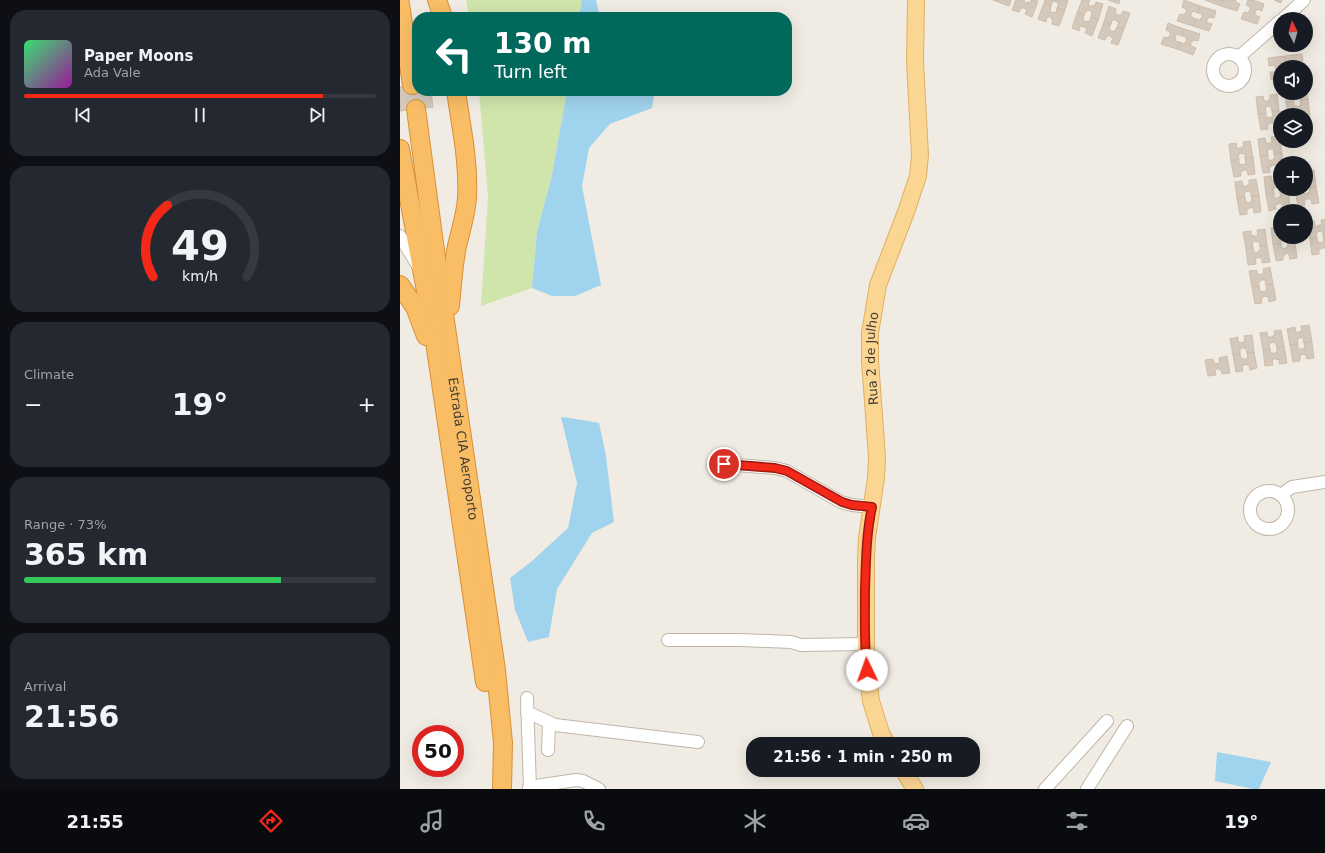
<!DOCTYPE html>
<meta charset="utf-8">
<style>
:root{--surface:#171b24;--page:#242831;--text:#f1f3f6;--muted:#9ea1a6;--line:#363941;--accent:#f32818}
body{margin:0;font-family:"DejaVu Sans",sans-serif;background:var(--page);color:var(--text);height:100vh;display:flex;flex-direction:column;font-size:15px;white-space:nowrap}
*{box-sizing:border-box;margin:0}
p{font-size:13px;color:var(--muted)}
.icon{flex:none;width:22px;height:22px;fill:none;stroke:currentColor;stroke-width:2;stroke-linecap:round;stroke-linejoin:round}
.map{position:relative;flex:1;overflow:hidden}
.side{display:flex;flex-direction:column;gap:10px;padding:10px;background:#0d0f14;width:400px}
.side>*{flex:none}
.banner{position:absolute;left:12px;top:12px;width:380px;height:84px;border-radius:16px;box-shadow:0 4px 16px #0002;background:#00695c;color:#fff;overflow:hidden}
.needle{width:26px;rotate:355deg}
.tools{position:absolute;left:873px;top:12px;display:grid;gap:8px}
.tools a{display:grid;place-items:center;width:40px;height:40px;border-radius:50%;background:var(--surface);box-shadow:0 4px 16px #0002;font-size:20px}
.speed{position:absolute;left:12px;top:725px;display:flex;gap:8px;font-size:20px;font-weight:700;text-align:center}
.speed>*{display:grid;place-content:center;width:52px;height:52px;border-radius:50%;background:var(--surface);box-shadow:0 4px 16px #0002;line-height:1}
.speed .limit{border:6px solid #d22;background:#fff;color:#111}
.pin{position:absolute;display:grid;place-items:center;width:34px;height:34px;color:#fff;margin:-17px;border:2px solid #fff;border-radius:50%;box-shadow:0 1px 4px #0007}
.me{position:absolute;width:44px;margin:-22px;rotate:357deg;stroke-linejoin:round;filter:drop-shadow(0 0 3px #0008)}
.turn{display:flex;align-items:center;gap:14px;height:84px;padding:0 16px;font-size:18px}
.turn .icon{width:52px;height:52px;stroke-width:2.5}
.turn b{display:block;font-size:28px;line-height:34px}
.big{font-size:30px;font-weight:600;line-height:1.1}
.side .tile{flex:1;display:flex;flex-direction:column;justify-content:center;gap:6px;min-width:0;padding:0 14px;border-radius:16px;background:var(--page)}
.side .dial{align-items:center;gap:0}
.dial svg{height:104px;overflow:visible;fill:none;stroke:var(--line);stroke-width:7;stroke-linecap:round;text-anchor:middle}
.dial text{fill:var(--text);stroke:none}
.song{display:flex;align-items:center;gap:12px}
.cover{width:48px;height:48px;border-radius:6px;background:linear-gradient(135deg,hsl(140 70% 55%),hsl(300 70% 35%))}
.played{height:4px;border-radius:2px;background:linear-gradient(90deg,var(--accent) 85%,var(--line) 85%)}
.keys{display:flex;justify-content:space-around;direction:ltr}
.heat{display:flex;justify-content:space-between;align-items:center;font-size:22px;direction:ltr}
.charge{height:6px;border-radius:3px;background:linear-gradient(90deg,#34c759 73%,var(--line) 0)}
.trip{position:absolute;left:346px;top:737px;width:234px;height:40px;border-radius:16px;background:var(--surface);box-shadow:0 4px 16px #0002;font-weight:600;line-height:40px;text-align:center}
.tab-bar{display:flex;height:64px;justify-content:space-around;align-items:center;background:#090b0e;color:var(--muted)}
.tab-bar .icon{width:28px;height:28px}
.tab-bar .on{color:var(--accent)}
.tab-bar b{font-size:18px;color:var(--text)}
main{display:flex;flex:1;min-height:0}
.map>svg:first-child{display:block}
.green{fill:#d0e5ac}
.water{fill:#a0d3ed}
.building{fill:#d5c9bc;stroke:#cdbead}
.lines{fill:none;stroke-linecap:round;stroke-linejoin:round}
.highway-tunnel{stroke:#cec9c0;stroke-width:18;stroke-dasharray:18 9;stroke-linecap:butt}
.minor-casing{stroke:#bfb6a9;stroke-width:14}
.major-casing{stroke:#dfb063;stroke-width:18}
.highway-casing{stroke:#d79037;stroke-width:20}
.minor{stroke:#fff;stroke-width:12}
.major{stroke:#fbd592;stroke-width:16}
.highway{stroke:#f9bd66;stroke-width:18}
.route-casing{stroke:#9e1a10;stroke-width:10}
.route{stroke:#f32818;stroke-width:7}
.labels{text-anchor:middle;stroke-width:3.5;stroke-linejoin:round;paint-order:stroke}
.street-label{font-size:13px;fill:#423c34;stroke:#fff}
</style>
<main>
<section class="side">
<div class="tile">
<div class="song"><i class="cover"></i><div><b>Paper Moons</b><p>Ada Vale</p></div></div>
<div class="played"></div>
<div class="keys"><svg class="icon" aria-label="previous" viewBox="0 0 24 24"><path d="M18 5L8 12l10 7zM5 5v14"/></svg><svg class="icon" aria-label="pause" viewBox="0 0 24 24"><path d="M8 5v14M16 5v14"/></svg><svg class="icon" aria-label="next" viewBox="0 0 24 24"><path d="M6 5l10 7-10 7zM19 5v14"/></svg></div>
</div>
<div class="tile dial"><svg viewBox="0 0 100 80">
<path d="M14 69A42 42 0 1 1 86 69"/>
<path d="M14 69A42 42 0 0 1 25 14" stroke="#f32818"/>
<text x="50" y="56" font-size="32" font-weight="700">49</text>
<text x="50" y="72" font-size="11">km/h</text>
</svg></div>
<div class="tile"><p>Climate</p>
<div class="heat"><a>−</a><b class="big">19°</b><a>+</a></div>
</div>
<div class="tile"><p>Range · 73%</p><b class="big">365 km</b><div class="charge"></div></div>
<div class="tile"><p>Arrival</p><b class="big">21:56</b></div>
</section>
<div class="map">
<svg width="925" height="789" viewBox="0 0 925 789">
<rect width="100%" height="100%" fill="#f1ece3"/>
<!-- green -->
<path class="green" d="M66,0H182V1L179,17H69Z
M79,91H167L152,175L137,232L132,288L81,306L88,197Z"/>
<!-- water -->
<path class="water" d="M182,0H196L200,17H179Z
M167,91H255L252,108L210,124L189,148L182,186L201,285L175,296H152L132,288L137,232L152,175Z
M161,417L170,418L199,423L206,456L214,522L192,533L157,589L149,637L128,642L115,610L110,578L132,561L168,528L177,483Z
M817,752L871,762L859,789H853L815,781Z"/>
<!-- building -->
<path class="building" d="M593,0H611L609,6Z
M616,0H624L625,3L627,4V2L630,3L631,0L638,1L632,17L625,14L627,10L625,9V8H621L619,12L612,10Z
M645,0H668L665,10L657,8L659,3H657V2L653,1L651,6L644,3Z
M682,0H690L688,4L692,7L693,5L695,6L696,2L703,4L698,20L691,17L692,13L689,10L688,11H686L684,15L677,13Z
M708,0H720L719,4Z
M784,0L800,6L798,13L793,11L792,13H791V17L796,19L793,26L777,21L780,14L784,15L787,11H786V9L782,7Z
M805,0H823L821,6Z
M823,0H836L835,2L840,4L837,11L821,6Z
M848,0H853L864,4L862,11L857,9L856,11H855V15L860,17L857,24L841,19L844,12L848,13L849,11H850V7L846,5Z
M874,0H882L881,3Z
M644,3L651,6L650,10L653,13L654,12L656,13L657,8L665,10L659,26L652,24L653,19H651L652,17H647L646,22L638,19Z
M709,6L716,9L715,13L717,14L716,15H721L723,11L730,13L724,29L717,27L719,22L716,21L717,20H712L711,24L704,22Z
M800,6L816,11L814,18L809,17L808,19L807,18V23L812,24L809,31L793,26L796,19L800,20L801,18L802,19V14L798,13Z
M677,13L684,15L683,20L686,22L687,21L689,22L691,17L698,20L692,36L685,33L687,29L685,28V27L680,26L679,31L672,28Z
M704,22L711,24L709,29L713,32V31H715L717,27L724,29L718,45L711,43L713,38L711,37V36H707L705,40L698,38Z
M768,23L784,29L782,36L777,34L774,38H776L775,41L780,42L777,49L761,44L764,37L768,38L769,36L770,37V32L766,30Z
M784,29L800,34L798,41L793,40L792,42L791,41V46L796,48L793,55L777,49L780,42L784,44L787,40L786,39V37L782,36Z
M902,54L903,61L898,62V64H897V67H899H893L891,63L886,64L885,56Z
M885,56L886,64H881L882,66L880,67V78L871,80L870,72H875V69H876L874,65L869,66L868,58Z
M17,84V91H31L33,107L0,111V87Z
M906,88L908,99L900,100V96L895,95V96L893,97L894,101L886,103L885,93H906Z
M877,94L879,110L872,111L871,107L867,106V107L865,108L866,113L858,114L856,97L863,96L864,101H868V100H870V95Z
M908,99L910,116L906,117V115H903L902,112L900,113V111L895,113L896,115H888L886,103L894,101V106H897V107L901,105L900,100Z
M879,110L880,127L875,128L874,123H869L870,124H867L868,129L861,130L858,114L866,113V117L871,118V117L873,116L872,111Z
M879,136L882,153L874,154L873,149H869V150H867L868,155L860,156L858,139L865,138L866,143H868V144L872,142L871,137Z
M850,141L853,157L845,158V154L840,153V154L838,155L839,159L831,161L829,144L836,143L837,148H842L841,147H844L843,142Z
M882,153L883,163H880V170L877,171L876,166L871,165L872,166L869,167L870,172L863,173L860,156L868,155V160H873V159H875L874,154Z
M853,157L855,174L848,175L847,170H843V171H841V176L834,177L831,161L839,159V164L844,165V164L846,163L845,158Z
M914,170L916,186L909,188L908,183H906V171Z
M878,175H880V189H887L888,191L880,192L879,187H875V188H873L874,193L866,194L864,177L871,176L872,181H874V182L878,180Z
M856,179L859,195L851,196V192L846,191V192L844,193L845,197L837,198L835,182L842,181L843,186H848L847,185H849V180Z
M916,186L919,203L912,204L911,199H906V200H904L905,205L898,206L895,190L902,189L903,193L908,194L907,193L910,192L909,188Z
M888,191L890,207L883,208L882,204L877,203L878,204L875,205L876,209L869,211L866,194L874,193V198H879V197H881L880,192Z
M859,195L861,212L854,213L853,208L849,207V209H847V214L840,215L837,198L845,197L846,202L850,203V202L852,201L851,196Z
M925,219V236L923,237V232L918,231V232L916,233L917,238L910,239L907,222L914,221L915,226H920L919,225H922L921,220Z
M878,227L879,231H880V237L882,238H880L881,243L873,244L871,228Z
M865,229L867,245L860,246L859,242H857L856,241L852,243L853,247L846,249L843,232L851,231V236L854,235V237L858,235L857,230Z
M925,236V248H921V249H919V254L912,255L910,239L917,238L918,242L922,243V242L924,241L923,237Z
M884,237H894L895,241L887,242V237Z
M895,241L897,258L890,259L889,254L885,253V255H883V260L876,261L873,244L881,243L882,248L886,249V247H888L887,242Z
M867,245L870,262L862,263V258H859V257L855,259L856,264L848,265L846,249L853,247L854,252L858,253V251H860V246Z
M870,267L873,284L866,285L865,280H860L861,281H859V286L852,287L849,271L857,270V274H859L860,275L864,273L863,269Z
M873,284L876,300L869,302L868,297L863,296V298H861L862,303L855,304L852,287L859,286L860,291H862L863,292L867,290L866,285Z
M909,325L912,342L904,343L903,338L899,337V339H897L898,344L890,345L887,329L895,327L896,332L900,333V331H902L901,326Z
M881,330L884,346L877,348L876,343H874L873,342L869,344L870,349L863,350L860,333L867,332L868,337H873L872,336H875L874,331Z
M852,335L854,352L847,353L846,348L844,349V347L840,349V354L833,355L830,339L838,337V342L843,343V342L845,341L844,336Z
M912,342L914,358L907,359L906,355L902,354V355L900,356V361L893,362L890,345L898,344V349H903V348H905L904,343Z
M884,346L887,363L879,364V359L876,360V358L872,360L873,365L865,366L863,350L870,349L871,353H873V354L877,352V348Z
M854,352L857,368L850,370L849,365H847V364L842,366L843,371L836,372L833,355L840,354L841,359L843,358L844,360L848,358L847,353Z
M827,356L830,373L822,374L821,369L819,370V368L815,370L816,375L808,376L805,360L813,359L814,363L818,364V363L820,362L819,358Z"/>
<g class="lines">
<!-- highway-tunnel -->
<path class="highway-tunnel" d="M12,85L16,109"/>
<defs>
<path id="minor" d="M883,19L904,0
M813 70a16 16 0 1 1 32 0a16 16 0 1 1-32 0Z
M839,57L880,21
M0,236L18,266
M324,464L375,468L387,471L441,502L452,505L472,507
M850 510a19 19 0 1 1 38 0a19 19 0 1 1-38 0Z
M881,495L892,487L925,482
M268,640H340L391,642L401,645L465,644
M127,698L130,789
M127,712L155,725L298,742
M148,750L149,723
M129,787L176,780L183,781L199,789
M645,789L707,721
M687,789L727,726"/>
<g id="major">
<path id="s1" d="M487,744L481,733L471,701L466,660V559L467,538L476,478L477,457L470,361V333L478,285L506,212L518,176L520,155L515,62L516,0"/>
<path d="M503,770L515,789"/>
</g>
<g id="highway">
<path d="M37,0L43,17"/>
<path d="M0,4L12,85"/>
<path id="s2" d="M16,109L38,273L96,670L103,743L102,789"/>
<path d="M0,149L34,335L85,682"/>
<path d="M0,285L15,307L26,336"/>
<path d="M50,306C52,286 53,266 57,246C61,229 66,214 67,198C69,162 61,126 56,91"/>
</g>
</defs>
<!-- minor casing -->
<use href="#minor" class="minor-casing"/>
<!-- major casing -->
<use href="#major" class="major-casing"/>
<!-- highway casing -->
<use href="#highway" class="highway-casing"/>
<!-- minor -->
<use href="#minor" class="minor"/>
<!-- major -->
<use href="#major" class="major"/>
<!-- highway -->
<use href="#highway" class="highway"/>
</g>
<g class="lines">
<defs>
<path id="route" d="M324,464L375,468L387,471L442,502L452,505L472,507C466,535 466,562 465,590C465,616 464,644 467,670"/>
</defs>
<!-- route casing -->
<use href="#route" class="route-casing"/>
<!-- route -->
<use href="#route" class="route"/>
</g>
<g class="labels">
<!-- street labels -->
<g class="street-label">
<text dy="5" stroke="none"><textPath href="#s1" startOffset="390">Rua 2 de Julho</textPath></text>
<text dy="5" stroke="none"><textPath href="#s2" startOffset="343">Estrada CIA Aeroporto</textPath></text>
</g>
</g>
</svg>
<div class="tools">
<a><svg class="needle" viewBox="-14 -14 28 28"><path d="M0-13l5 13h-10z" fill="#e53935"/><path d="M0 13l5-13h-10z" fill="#9ea1a6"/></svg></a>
<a><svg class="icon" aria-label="sound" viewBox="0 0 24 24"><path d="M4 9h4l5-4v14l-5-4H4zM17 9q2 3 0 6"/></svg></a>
<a><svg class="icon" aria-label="layers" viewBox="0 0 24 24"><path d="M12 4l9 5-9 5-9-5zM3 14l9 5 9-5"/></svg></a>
<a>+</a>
<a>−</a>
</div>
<div class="speed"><div class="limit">50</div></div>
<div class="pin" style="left:324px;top:464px;background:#d93025"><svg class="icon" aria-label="arrive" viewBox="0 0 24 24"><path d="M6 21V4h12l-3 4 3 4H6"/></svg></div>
<svg class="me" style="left:467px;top:670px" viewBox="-20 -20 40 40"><circle r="19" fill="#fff"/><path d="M0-13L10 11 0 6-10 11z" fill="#f32818"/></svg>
<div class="trip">21:56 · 1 min · 250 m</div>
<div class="banner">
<div class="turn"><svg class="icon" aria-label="left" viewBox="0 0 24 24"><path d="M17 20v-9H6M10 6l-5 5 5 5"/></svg><div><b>130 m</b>Turn left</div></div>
</div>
</div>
</main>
<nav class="tab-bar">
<b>21:55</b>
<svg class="icon on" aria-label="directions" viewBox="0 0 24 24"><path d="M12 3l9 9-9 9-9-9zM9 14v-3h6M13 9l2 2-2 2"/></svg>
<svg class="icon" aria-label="music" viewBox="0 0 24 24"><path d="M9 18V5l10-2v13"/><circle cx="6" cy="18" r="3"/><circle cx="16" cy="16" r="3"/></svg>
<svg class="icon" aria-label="phone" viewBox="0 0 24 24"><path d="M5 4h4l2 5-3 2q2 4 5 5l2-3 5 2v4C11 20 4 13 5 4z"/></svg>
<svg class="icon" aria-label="climate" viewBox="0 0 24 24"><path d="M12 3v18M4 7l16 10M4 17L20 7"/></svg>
<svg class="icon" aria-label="car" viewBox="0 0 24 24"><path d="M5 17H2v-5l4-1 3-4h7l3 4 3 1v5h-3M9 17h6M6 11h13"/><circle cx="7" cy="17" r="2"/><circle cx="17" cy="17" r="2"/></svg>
<svg class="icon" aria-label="filters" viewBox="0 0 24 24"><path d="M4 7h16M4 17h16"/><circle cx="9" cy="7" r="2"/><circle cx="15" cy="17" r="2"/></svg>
<b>19°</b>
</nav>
